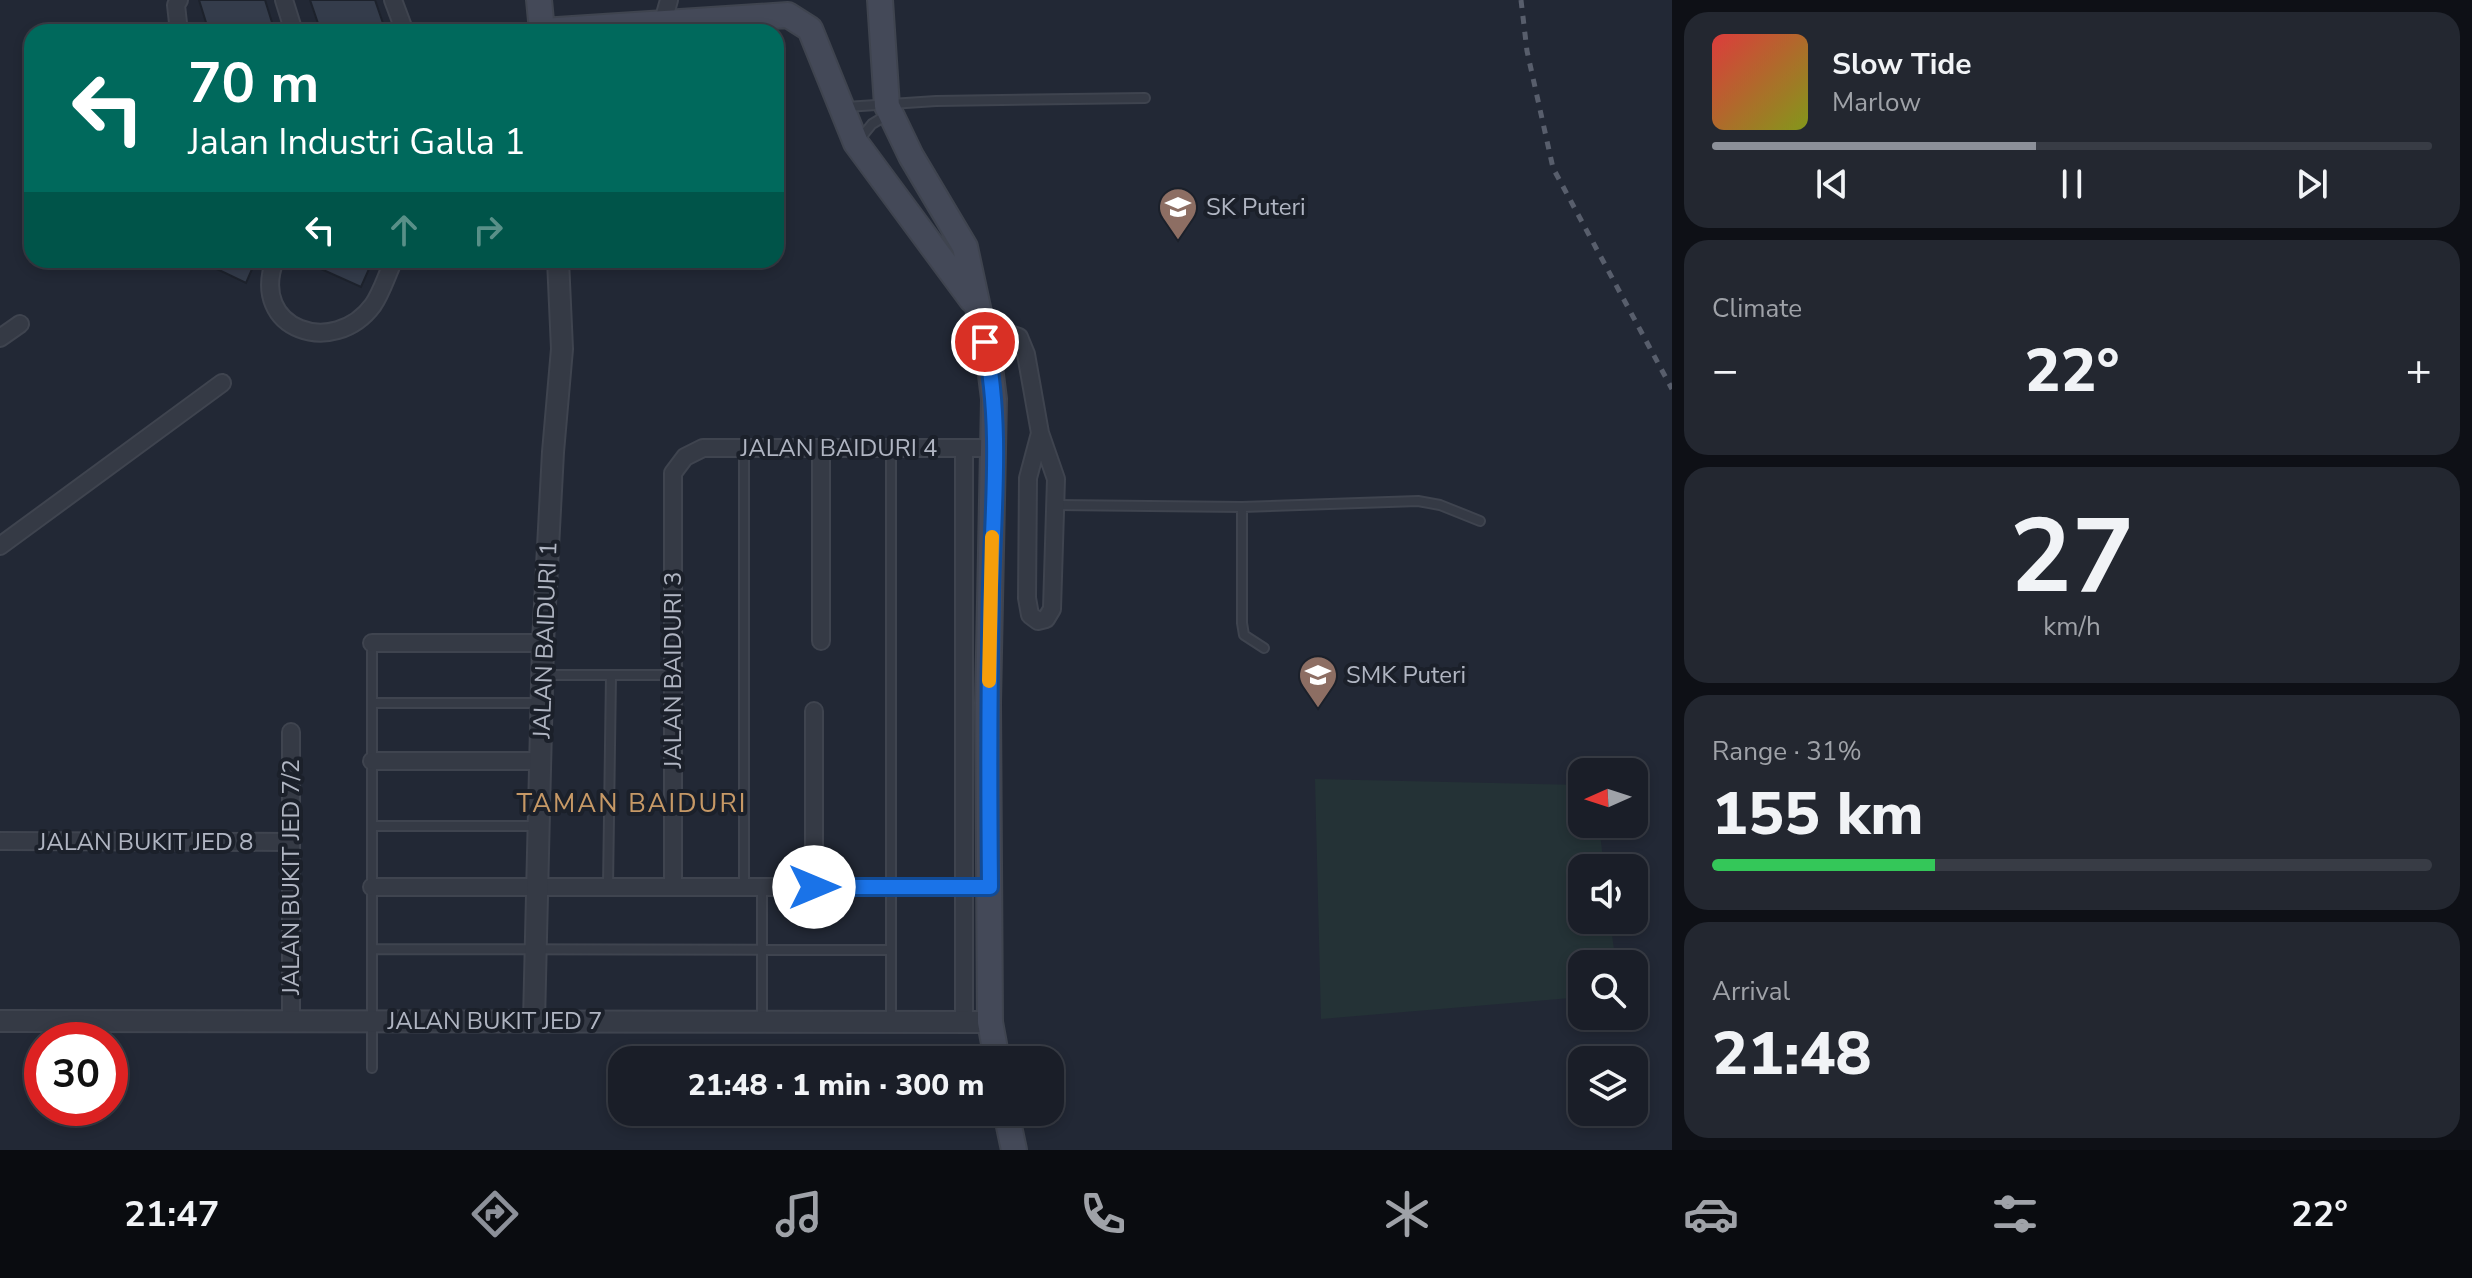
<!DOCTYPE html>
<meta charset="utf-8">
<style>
:root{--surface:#1a1e28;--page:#232730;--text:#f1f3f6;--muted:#9fa2a8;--line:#383c45;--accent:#8c9099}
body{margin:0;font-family:"Nunito Sans",sans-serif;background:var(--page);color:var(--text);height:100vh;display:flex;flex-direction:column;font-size:30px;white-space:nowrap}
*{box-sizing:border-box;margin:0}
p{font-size:26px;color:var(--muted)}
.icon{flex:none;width:44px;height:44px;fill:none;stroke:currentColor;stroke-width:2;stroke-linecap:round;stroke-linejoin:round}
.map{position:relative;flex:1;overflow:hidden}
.details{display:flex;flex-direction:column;gap:12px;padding:12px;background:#0e1016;width:800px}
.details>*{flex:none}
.guide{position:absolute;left:24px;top:24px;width:760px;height:244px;border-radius:24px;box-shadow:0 4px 12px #0003,0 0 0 2px var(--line);background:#00695c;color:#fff;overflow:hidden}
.needle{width:52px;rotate:267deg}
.fabs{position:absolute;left:1568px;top:758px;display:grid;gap:16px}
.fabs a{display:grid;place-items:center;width:80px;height:80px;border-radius:16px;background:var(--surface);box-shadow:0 4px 12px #0003,0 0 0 2px var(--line);font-size:40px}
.speed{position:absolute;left:24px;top:1022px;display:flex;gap:16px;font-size:40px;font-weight:700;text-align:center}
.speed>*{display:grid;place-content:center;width:104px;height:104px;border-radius:50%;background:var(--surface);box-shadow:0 4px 12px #0003,0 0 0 2px var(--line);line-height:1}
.speed .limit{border:12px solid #d22;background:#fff;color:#111}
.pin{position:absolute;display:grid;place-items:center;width:68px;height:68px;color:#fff;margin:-34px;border:4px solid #fff;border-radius:50%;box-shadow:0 2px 8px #0007}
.me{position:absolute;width:88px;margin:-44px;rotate:90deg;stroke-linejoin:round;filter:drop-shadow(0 0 6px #0008)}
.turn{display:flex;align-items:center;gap:28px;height:168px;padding:0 32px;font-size:36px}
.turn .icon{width:104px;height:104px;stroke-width:2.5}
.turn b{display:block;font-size:56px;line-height:68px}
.lanes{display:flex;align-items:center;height:76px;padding:0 32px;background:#0003;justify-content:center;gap:40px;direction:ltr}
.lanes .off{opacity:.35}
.big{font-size:60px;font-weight:800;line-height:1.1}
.details .tile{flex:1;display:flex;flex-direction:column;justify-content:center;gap:12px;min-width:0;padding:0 28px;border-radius:24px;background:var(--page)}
.details .dial{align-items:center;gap:0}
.dial b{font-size:104px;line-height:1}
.song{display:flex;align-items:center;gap:24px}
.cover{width:96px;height:96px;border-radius:12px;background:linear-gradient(135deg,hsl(0 70% 55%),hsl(70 70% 35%))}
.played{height:8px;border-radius:4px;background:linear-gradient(90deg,var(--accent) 45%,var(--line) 45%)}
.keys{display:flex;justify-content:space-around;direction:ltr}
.heat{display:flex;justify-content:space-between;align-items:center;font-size:44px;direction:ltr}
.charge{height:12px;border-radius:6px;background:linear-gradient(90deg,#34c759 31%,var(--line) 0)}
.trip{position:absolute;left:608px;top:1046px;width:456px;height:80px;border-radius:24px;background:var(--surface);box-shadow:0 4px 12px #0003,0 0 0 2px var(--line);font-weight:800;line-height:80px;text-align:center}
.tab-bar{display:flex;height:128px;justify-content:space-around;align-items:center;background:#0a0c10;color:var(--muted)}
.tab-bar .icon{width:56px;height:56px}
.tab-bar .selected{color:var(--accent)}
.tab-bar b{font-size:36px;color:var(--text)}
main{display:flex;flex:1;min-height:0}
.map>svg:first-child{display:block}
.green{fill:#243236}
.building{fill:#343c4b;stroke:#1d222c;stroke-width:2}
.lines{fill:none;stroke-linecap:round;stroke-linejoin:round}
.service-casing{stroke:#3f444f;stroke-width:12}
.minor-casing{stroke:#3f444f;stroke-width:20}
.tertiary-casing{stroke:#3f444f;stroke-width:24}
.secondary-casing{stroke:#3f444f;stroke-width:28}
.service{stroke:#353a45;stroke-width:8}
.minor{stroke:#353a45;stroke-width:16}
.tertiary{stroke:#353a45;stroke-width:20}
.secondary{stroke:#444958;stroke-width:24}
.rail{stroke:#585e6c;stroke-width:5;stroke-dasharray:8 8;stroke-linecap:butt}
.route-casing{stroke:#114b97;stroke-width:20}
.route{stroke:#1a73e8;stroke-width:14}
.slow{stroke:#f59e0b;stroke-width:14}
.labels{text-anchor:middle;stroke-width:8;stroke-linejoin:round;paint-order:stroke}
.poi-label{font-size:24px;fill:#b0b5c2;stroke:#1b202a;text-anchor:start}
.street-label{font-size:24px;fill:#b0b5c2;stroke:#1b202a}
.neighbourhood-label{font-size:26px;letter-spacing:2px;fill:#c79966;stroke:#1b202a}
</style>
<main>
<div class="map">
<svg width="1672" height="1150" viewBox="0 0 1672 1150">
<rect width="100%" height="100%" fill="#222835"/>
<!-- green -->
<path class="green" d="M1315,779L1582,785V824H1599L1604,868H1582V920H1610L1616,964H1582V997L1321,1019Z"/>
<!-- building -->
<path class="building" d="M199,0H265L275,32H209Z
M310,0H375L386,32H321Z
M198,260H256L246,283Z
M301,260H373L361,287Z"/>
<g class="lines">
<defs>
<path id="service" d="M846,107L936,101L1145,98
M859,140L872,124L887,115
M1056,505L1242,507L1418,501L1440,505L1480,521
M1242,507V623L1244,635L1264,648
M543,675H673
M372,703H539
M372,826H539
M744,886V448
M608,887L611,675
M372,949L891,950
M891,1019V448
M762,1021V887
M372,1068V643"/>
<path id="minor" d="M284,0L294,32
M393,0L405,32
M662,25L669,0
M179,32L176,5L179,0
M275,260C249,330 334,358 373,305C382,292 387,274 394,260
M982,325L1019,337L1026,354L1040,433L1056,479L1052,609L1046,619L1038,621L1030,615L1027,598L1028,478L1040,433
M0,338L20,324
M0,546L222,383
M821,641V448
M372,643H543
M372,761H540
M0,841L291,842
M372,887H990
M673,887V473L685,457L703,448H995
M814,887V711
M291,1021V732
M964,1022V448"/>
<path id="tertiary" d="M0,1021L990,1022
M534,1021L543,643L553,452L562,349L558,260"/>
<path id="secondary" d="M539,0L542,31L788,15L810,29L856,143L972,300
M880,0L887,106L911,156L965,247L989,359L994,399L988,703L990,1022L997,1060
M1006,1112L1014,1150"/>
</defs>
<!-- service casing -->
<use href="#service" class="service-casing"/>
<!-- minor casing -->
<use href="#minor" class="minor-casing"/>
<!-- tertiary casing -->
<use href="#tertiary" class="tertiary-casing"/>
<!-- secondary casing -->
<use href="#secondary" class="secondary-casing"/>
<!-- service -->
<use href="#service" class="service"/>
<!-- minor -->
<use href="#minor" class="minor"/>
<!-- tertiary -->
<use href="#tertiary" class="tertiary"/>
<!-- secondary -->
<use href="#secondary" class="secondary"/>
<!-- rail -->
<path class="rail" d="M1521,0L1527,51L1553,168L1672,389"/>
</g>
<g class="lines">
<defs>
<path id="route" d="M814,887H990C989,788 989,689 991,590C993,508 1002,422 985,342"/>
</defs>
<!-- route casing -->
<use href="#route" class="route-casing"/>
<!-- route -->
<use href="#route" class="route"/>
<!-- slow -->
<path class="slow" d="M989,681L992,537"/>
</g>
<!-- icons -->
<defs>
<symbol id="school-pin" viewBox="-11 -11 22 30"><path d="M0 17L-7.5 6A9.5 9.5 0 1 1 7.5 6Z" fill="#8d6e63" stroke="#1b202a"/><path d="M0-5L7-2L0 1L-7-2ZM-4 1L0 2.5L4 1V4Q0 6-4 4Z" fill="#fff"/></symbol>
</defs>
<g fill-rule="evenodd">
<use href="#school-pin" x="1156" y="185" width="44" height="60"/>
<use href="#school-pin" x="1296" y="653" width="44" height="60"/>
</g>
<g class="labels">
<!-- poi labels -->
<g class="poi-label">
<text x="1206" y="215">SK Puteri</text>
<text x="1346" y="683">SMK Puteri</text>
</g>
<!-- street labels -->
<g class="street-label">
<text x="839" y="456">JALAN BAIDURI 4</text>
<text transform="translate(545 640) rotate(-88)" y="8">JALAN BAIDURI 1</text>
<text transform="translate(673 670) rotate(-90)" y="8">JALAN BAIDURI 3</text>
<text x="146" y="850">JALAN BUKIT JED 8</text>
<text transform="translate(291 877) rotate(-90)" y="8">JALAN BUKIT JED 7/2</text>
<text x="495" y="1029">JALAN BUKIT JED 7</text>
</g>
<!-- neighbourhood labels -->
<g class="neighbourhood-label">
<text x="632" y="812">TAMAN BAIDURI</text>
</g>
</g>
</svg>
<div class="fabs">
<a><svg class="needle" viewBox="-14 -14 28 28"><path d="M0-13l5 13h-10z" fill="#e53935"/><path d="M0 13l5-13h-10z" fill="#9fa2a8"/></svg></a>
<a><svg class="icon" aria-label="sound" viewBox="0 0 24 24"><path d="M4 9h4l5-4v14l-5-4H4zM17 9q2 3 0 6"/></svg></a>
<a><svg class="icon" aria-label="search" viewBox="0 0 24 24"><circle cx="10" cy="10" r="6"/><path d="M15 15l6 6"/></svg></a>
<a><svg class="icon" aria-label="layers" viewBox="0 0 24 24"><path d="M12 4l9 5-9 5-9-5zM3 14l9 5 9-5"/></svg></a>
</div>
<div class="speed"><div class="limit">30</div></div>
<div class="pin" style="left:985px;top:342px;background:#d93025"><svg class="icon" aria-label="arrive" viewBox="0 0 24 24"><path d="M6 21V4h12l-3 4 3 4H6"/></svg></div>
<svg class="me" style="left:814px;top:887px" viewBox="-20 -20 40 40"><circle r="19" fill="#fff"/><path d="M0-13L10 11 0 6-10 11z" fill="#1a73e8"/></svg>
<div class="trip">21:48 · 1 min · 300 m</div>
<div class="guide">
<div class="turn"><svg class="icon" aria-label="left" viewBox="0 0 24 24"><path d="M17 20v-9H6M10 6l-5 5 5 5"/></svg><div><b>70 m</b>Jalan Industri Galla 1</div></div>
<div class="lanes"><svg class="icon" aria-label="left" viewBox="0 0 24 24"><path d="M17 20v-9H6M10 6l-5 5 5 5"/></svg><svg class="icon off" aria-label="ahead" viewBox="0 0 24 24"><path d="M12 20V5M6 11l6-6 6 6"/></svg><svg class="icon off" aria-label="right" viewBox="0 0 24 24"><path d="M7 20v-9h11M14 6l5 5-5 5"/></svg></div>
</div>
</div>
<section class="details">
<div class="tile">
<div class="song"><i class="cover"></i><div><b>Slow Tide</b><p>Marlow</p></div></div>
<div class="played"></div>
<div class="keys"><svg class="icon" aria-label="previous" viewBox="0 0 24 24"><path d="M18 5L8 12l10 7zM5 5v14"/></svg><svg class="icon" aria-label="pause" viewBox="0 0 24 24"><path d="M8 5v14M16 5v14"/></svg><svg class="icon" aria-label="next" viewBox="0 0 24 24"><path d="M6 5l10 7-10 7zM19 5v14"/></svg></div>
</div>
<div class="tile"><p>Climate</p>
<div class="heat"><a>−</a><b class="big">22°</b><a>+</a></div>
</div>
<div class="tile dial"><b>27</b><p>km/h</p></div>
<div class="tile"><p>Range · 31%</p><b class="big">155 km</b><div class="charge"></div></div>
<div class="tile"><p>Arrival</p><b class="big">21:48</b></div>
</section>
</main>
<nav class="tab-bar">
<b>21:47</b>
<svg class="icon selected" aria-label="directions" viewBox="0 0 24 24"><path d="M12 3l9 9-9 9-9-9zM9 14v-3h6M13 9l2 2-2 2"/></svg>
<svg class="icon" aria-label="music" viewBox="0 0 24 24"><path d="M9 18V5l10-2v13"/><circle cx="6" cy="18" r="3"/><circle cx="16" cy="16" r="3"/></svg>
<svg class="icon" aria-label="phone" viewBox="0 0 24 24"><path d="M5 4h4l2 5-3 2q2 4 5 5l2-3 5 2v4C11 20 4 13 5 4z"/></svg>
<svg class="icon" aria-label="climate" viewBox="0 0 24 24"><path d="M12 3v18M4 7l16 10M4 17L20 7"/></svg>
<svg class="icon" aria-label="car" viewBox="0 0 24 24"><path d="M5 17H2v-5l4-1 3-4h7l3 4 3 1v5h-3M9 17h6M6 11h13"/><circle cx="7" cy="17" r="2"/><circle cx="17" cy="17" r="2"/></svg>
<svg class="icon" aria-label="filters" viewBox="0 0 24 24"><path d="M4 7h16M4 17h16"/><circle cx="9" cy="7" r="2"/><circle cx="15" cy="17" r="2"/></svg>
<b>22°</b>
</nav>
